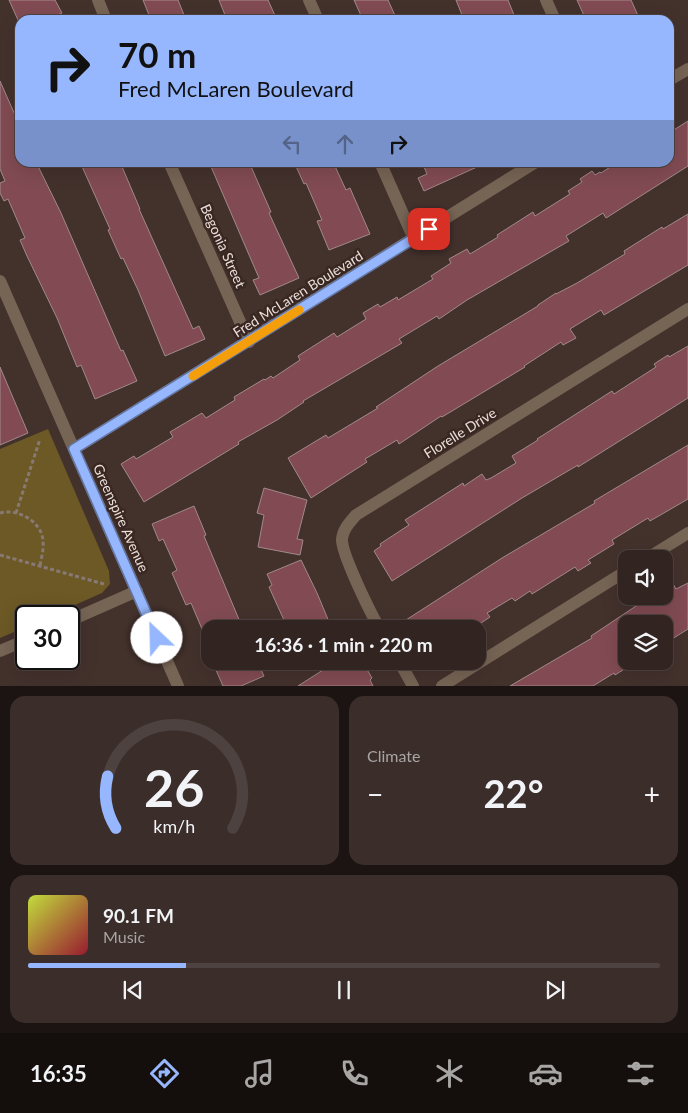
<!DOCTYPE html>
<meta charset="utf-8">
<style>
:root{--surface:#322521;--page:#3a2d2a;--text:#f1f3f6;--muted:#a8a5a5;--line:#4d423f;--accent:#96b6fd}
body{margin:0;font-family:Lato,sans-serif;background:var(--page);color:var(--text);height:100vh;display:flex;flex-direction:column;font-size:19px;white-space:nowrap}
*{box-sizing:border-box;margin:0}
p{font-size:16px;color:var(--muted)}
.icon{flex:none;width:28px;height:28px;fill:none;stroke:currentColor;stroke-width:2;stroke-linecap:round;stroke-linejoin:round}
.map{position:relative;height:686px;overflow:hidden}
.side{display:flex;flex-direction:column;gap:10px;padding:10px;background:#1c1412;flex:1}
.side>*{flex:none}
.guide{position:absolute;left:15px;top:15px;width:659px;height:152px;border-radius:15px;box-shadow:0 5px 20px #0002,0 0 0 1px var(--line);background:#96b6fd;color:#111;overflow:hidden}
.controls{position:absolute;left:618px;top:550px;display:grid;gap:10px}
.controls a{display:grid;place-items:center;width:55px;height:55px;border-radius:10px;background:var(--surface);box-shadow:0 5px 20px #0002,0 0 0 1px var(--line);font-size:25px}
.speed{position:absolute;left:15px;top:605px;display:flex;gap:10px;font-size:25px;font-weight:700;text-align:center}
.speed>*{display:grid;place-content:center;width:65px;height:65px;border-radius:50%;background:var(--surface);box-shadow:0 5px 20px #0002,0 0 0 1px var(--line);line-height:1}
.speed .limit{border:2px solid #111;border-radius:8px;background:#fff;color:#111}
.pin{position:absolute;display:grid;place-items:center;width:42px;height:42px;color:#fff;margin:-21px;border-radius:10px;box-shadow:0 2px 8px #0006}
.me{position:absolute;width:55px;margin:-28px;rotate:336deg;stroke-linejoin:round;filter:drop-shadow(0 0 4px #0008)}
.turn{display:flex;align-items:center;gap:18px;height:105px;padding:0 20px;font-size:22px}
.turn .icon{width:65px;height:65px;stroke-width:2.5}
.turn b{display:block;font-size:35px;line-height:42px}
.lanes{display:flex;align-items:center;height:48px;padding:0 20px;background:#0003;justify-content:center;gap:25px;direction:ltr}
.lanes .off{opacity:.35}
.big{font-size:38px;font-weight:700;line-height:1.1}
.side .card{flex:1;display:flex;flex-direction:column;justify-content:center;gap:8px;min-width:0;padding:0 18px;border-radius:15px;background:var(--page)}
.side .dial{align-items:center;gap:0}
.dial svg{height:130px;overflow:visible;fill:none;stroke:var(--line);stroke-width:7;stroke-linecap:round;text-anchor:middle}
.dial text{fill:var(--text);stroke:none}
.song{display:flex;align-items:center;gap:15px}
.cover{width:60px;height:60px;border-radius:8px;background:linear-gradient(135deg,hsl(70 70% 55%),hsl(350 70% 35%))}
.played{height:5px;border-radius:2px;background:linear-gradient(90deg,var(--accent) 25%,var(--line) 25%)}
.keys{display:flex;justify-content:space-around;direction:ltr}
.heat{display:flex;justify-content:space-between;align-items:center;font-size:28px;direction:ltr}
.side .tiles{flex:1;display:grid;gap:10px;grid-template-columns:1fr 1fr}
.card:last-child{grid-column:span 2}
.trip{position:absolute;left:201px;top:620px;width:285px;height:50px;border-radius:15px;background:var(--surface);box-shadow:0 5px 20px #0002,0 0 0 1px var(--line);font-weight:700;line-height:50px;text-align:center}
.menu{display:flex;height:80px;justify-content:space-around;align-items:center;background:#140f0d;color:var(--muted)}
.menu .icon{width:35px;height:35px}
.menu .current{color:var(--accent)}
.menu b{font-size:22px;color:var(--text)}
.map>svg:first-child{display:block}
.green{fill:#6c5925}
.building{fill:#824b53;stroke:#a1898c}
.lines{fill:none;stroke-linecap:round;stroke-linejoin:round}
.path{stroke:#887974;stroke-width:3;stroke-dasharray:4 2.5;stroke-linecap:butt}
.minor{stroke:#766454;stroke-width:12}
.route-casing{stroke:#6276a4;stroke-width:12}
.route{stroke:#96b6fd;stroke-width:9}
.slow{stroke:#f59e0b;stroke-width:9}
.labels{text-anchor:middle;stroke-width:5;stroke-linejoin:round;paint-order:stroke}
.street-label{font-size:14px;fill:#ebdfdb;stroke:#392722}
</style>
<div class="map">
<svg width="688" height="686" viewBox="0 0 688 686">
<rect width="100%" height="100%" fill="#43312c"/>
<!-- green -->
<path class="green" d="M48,429L109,571L110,584L102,593L50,616H26V627L0,638V449Z"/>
<!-- building -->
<path class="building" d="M9,0H55L62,13L46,20H18Z
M143,0H178L186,20H151Z
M219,0H268L277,20H227Z
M354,0H388L397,20H363Z
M456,0H508L514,15L503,20H464Z
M577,0H631L640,20H586Z
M0,81L15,115L20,113V162H36L61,213L121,351L123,350L137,381L95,399L81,365L77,367L57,318L27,256L20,240L25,238L8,199L4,201L0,193V183L5,181L0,169Z
M688,121V166L606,218L603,213L566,236L569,241L467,300L439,319L437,316L399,339L402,343L303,401L304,402L277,420L238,442L239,444L144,502L121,464L134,456L136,459L173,437L170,432L202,413L206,418L235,400L234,397L264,379L265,380L271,376L273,378L300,360L298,356L334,333L337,337L366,319L363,313L378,304L380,307L397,297L398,300L433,279L431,276L451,263L449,259L467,249L470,254L498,237L497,235L533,212L535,216L570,194L568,191L582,182L580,179L592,171L595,175L600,172L601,173L618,162H669V133Z
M80,162H120L140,209H139L193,329L199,326L205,339L165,356L138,290L123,258L121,259L108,230L110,229Z
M209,162H249L271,212L269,213L299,278L260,295L253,280L259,278Z
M294,162H333L346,190L350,188L370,234L329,250L317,221L322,220L306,183L304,184Z
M422,162H488L424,191L418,178L427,174Z
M688,214V265L604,315L601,310L570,329L576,338L563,345L561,342L524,366L525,367L442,417L441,416L399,444L397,440L365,459L367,462L311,498L288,458L326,435L328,438L378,408L376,407L438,366L538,306V305L556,293V294L577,283L625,254L624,251L662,227L663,229Z
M688,346V398L578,467V465L522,498L392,581L374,551L381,546L380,544L409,525L405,520L463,483L464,486L482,474L486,480L491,478L516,463L512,456L538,440L537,439L612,391L614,394L656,367L654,364L668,355L669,357Z
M0,367L28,433L0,445Z
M688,445V499L650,521L648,518L612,540L614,544L588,560L591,563L578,571L575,567L532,594L530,591L515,601L512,598L487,613L490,617L472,629H392L502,558L595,503L594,501Z
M264,488L307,500L297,539L303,540L300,555L258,547L264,515L257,513Z
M194,506L206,535L204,536L243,629H202L191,603L186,605L172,573L177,570L163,539L159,541L152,524Z
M301,560L317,593L332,629H288L269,587L272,585L267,574Z
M664,569L676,589L688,583V629L664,644V624H626V668L615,675L614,673L593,686H510L592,638L591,636L651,596H664Z
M212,661H257L264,676L241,686H223Z
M337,661H362L372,678L370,680L373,686H298Z"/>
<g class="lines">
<!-- path -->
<path class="path" d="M0,513C18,508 43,522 43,542C44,550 41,559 40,566
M16,513L40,439
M0,555L104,584"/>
<!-- minor -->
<path class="minor" d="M98,0L106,20
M309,0L318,20
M546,0L555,20
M669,80L688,69
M169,162L249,342
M380,162L414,239
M0,281L178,686
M74,449L536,162
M646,559L688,533
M69,621L137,591
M380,629C371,614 341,553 342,539C343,529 350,522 356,515L688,309
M0,651L26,640
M399,661L413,686
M442,686L626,571"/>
</g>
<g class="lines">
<defs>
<path id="route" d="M157,638L74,449L429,229"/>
</defs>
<!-- route casing -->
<use href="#route" class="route-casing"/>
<!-- route -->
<use href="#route" class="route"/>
<!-- slow -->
<path class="slow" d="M193,376L299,310"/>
</g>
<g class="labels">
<!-- street labels -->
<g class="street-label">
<text transform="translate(223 246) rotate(66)" y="5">Begonia Street</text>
<text transform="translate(298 294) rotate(-32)" y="5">Fred McLaren Boulevard</text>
<text transform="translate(460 433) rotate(-32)" y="5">Florelle Drive</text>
<text transform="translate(121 518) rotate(66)" y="5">Greenspire Avenue</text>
</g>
</g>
</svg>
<div class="controls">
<a><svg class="icon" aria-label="sound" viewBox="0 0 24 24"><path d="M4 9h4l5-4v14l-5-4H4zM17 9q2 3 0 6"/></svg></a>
<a><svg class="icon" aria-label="layers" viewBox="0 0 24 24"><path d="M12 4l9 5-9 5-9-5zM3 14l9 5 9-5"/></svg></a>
</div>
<div class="speed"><div class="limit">30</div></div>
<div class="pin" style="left:429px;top:229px;background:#d93025"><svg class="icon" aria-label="arrive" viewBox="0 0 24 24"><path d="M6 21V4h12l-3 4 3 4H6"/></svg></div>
<svg class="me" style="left:157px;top:638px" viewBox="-20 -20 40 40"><circle r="19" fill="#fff"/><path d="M0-13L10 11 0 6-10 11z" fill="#96b6fd"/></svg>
<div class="trip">16:36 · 1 min · 220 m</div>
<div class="guide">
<div class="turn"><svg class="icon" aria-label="right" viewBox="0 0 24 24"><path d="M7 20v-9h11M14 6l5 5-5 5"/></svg><div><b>70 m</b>Fred McLaren Boulevard</div></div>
<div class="lanes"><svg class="icon off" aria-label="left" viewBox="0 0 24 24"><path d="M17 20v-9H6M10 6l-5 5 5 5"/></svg><svg class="icon off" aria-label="ahead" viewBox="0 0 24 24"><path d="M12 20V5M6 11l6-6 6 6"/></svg><svg class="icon" aria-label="right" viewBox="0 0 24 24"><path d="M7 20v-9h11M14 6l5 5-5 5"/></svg></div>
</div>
</div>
<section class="side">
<div class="tiles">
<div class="card dial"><svg viewBox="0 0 100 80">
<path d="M14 69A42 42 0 1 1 86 69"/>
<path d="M14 69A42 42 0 0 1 9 37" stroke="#96b6fd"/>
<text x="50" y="56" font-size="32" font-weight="700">26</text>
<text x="50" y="72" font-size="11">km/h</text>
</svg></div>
<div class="card"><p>Climate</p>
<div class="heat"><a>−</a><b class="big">22°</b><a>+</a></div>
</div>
<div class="card">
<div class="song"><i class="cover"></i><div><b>90.1 FM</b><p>Music</p></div></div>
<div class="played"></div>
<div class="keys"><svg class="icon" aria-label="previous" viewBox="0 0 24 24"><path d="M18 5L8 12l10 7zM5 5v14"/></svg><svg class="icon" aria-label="pause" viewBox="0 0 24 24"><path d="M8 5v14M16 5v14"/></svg><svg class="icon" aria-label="next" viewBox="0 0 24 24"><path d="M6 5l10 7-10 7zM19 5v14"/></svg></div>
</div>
</div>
</section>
<nav class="menu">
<b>16:35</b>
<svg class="icon current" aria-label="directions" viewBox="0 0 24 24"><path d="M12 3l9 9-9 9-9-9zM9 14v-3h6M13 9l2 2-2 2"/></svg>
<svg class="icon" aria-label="music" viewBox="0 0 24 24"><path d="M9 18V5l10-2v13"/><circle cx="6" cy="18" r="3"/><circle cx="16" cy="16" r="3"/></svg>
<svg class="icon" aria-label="phone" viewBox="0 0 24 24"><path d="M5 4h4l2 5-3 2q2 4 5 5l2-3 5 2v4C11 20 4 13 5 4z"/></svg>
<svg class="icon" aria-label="climate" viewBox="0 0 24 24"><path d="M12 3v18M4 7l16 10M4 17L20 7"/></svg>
<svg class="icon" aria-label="car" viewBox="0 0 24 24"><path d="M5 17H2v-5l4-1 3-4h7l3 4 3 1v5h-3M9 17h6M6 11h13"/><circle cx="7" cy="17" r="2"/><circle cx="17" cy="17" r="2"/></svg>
<svg class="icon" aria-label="filters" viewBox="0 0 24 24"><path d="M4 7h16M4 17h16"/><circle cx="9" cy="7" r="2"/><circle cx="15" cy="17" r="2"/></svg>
</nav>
